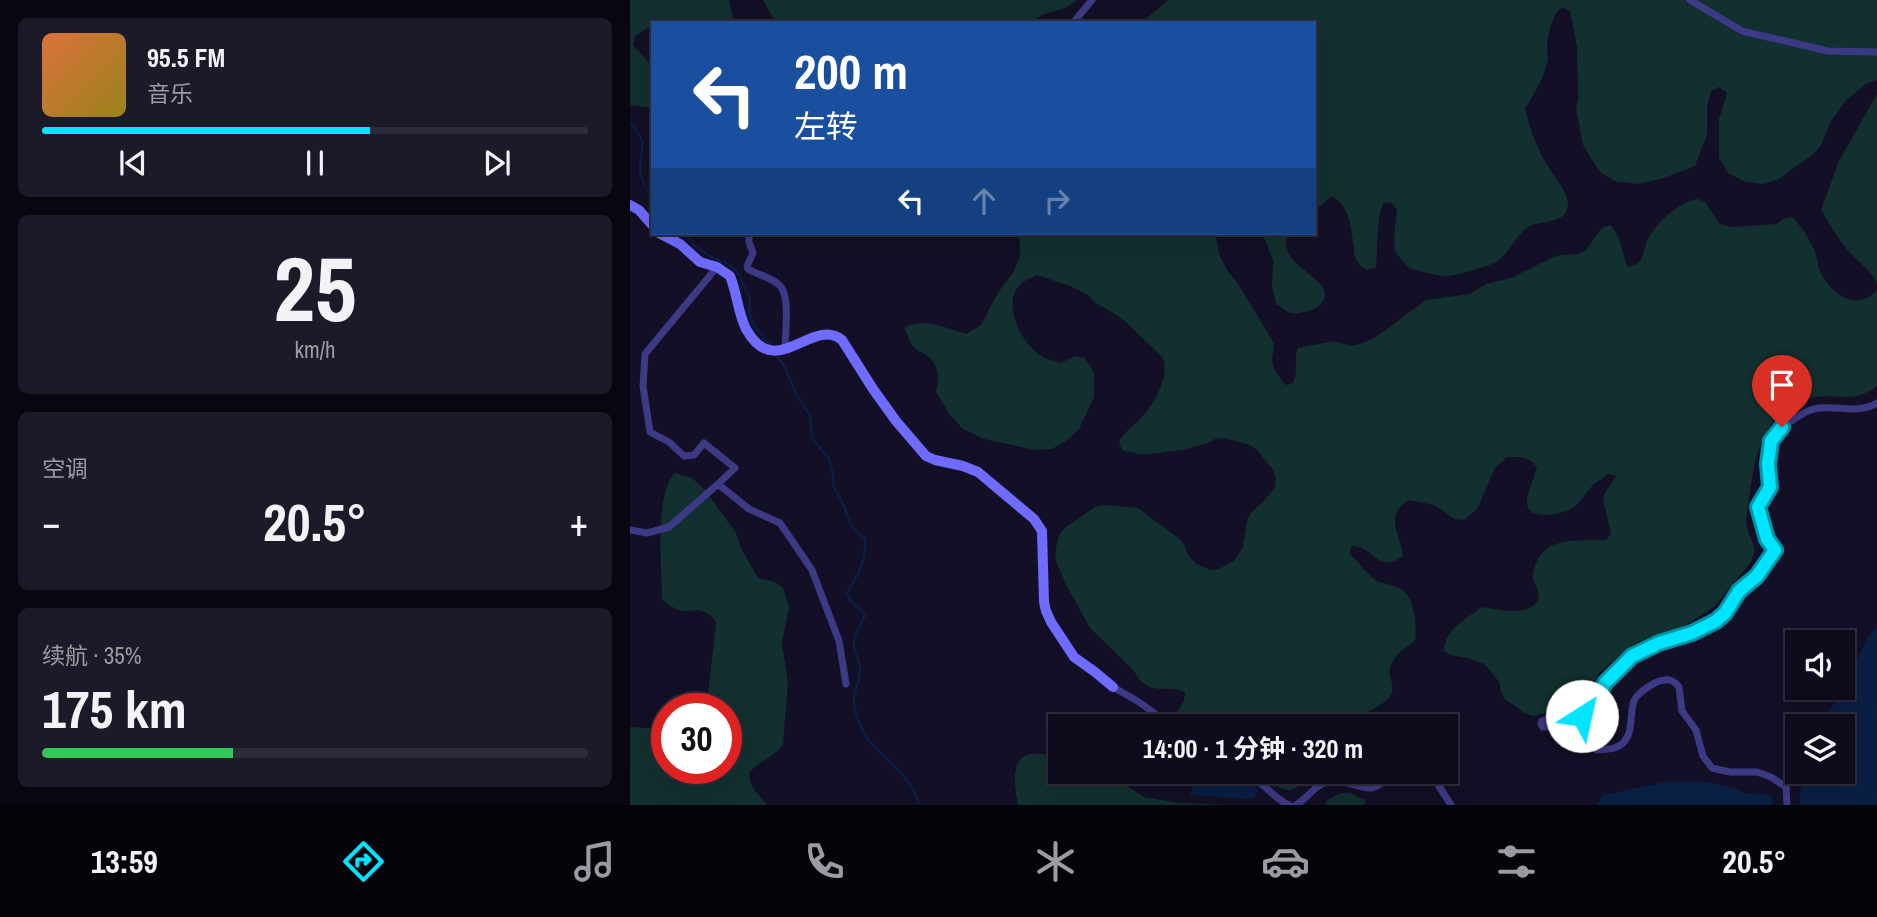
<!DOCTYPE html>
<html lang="zh">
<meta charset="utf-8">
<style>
:root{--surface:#0e0b1c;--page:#1c1929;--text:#f1f3f6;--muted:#9b9ba3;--line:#2e2b3b;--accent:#00e5ff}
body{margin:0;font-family:"Archivo Narrow","Noto Sans SC",sans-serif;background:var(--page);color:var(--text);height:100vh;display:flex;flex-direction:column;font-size:26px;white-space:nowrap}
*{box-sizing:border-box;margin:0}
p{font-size:23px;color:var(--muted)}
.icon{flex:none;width:38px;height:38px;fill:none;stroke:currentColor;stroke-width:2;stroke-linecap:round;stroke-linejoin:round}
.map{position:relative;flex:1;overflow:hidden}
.side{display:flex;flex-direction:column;gap:18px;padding:18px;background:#08060f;width:630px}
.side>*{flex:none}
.guide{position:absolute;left:21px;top:21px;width:665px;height:214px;border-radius:0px;box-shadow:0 7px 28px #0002,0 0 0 2px var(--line);background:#1a4fa0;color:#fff;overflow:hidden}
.buttons{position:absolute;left:1155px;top:630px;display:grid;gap:14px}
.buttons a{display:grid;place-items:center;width:70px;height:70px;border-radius:0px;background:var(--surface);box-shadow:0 7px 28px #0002,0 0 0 2px var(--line);font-size:35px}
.speed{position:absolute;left:21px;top:693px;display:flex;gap:14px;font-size:35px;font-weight:700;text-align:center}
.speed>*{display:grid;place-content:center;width:91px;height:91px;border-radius:50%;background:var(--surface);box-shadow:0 7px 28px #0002,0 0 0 2px var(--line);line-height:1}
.speed .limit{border:10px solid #d22;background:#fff;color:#111}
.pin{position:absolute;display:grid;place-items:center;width:60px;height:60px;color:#fff;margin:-72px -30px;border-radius:50% 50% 50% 0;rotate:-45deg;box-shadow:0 0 7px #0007}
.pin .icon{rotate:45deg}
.me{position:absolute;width:77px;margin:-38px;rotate:35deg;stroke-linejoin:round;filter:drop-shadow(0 0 5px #0008)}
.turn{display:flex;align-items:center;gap:24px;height:147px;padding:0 28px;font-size:32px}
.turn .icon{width:91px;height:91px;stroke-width:2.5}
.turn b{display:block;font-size:49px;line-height:60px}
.lanes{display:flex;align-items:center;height:66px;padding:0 28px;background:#0003;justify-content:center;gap:35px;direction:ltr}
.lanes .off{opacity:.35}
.big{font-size:52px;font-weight:700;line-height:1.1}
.side .tile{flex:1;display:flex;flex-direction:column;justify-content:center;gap:10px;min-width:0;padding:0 24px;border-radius:10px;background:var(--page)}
.side .dial{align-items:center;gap:0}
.dial b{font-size:91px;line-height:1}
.song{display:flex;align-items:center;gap:21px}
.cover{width:84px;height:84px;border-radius:10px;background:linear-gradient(135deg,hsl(20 70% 55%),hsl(50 70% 35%))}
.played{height:7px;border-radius:4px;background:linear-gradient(90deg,var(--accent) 60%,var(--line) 60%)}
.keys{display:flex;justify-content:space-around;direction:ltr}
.heat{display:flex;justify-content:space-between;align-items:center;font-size:38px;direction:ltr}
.charge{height:10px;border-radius:5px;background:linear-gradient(90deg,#34c759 35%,var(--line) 0)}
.trip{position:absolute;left:418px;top:714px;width:410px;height:70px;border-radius:0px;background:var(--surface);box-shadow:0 7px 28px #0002,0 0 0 2px var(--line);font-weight:700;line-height:70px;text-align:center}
.tabs{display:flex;height:112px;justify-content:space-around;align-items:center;background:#06040b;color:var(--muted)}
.tabs .icon{width:49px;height:49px}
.tabs .selected{color:var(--accent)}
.tabs b{font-size:32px;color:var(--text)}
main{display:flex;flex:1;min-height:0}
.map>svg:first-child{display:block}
.green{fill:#12302f}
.water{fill:#0a1f44}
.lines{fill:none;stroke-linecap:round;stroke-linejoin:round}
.stream{stroke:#0a1f44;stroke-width:2.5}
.street{stroke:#3d3a85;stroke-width:7}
.secondary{stroke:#6f6bff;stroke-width:10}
.route-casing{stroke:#0095a6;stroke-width:18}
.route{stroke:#00e5ff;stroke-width:12}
</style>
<main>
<section class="side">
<div class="tile">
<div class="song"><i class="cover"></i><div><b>95.5 FM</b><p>音乐</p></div></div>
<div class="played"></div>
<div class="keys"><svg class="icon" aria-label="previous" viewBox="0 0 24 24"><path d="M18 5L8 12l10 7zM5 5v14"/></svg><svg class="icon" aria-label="pause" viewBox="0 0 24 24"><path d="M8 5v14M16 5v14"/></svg><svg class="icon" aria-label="next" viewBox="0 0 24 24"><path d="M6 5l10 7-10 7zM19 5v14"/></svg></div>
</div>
<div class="tile dial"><b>25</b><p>km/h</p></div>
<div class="tile"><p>空调</p>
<div class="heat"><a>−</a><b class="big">20.5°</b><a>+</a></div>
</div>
<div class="tile"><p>续航 · 35%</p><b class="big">175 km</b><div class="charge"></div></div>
</section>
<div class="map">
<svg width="1247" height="805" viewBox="0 0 1247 805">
<rect width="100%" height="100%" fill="#130f26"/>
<!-- green -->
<path class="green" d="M0,0H99L104,23H56L44,19L23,23V25L5,36L3,45L23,67V108L0,105Z
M133,0H447C433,14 415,8 402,23H146Z
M538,0H1247V80L1236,84L1217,99L1201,121L1190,147L1182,155L1147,180L1132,184L1113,181L1098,173L1089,158V119L1097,93L1089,87L1081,91L1077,108V135L1065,166L1034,178L1008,184L984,181L970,172L953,145L946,108L948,99L947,46L940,11L932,7C922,15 918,34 917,47C917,53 919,57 917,63C913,80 904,94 895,108C899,127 906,146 916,163C922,173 938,192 938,204C937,225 912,220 900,226C888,232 880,252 868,261C863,265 824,276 817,276C810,276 786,271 780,268C775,265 769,257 766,252C762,243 766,221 767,210L762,203L754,202C746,215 748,249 746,267L738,270C733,268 728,264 726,259C724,255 724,251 724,247C721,228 720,207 702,196L684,211V23H511Z
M1247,94V283C1240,270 1230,263 1220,253C1209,240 1200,225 1191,210L1209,161Z
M1068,199L1075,202L1090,224L1101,227L1147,224L1153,219L1162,217C1170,225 1177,235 1182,245C1187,253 1187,263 1190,271C1200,294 1227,313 1247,290V386C1225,403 1210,394 1186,397C1152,400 1135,428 1126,458C1122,473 1121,489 1118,505C1118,510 1116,516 1116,521C1117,538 1130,544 1121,562L1085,606L1056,625L1010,641L1002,645L969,673L957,694L934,708L903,716L895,713L875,699L871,692L870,684L865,676L854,664L838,658L821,655L814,651C815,629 836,619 852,607C866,609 902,618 908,599C911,591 904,585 903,578C902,566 910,552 921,546C938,538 958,541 976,540L981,534L973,499L976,491L986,476L978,474C973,478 968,481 964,484C956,492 952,502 942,508C930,515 895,522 897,500C898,490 904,478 907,468C900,456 890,457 877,457L865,468L847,509L834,520L825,519L804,505L778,500C753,518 771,533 773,556C747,575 744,545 721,546L720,554C728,562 736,572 744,579C752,585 763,584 771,589C785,597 787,626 785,641C773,650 758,658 760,676C761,682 764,686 762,692C757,705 737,712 725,718L724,726H552L545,715L554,701L555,692C533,683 519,699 504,671L460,628L435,583L425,558L427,542L430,534L436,527L465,507L474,505L508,508L552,541L559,556L565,563L580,570L589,569L604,561L613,547L617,520L621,513L634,501L645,487L646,478L643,470L627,450L620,445L594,438L585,439L578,443L553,450L519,454H509L492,450L489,442C494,432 503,426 511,418C524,404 540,377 533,358L494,320L463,301L457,294L440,286L407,275C402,277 396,280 392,283C369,302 392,346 414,358C419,360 425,361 430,363L446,356L455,358L464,372V397L449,429L436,441L422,449L405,450L354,439L332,428L320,415L306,392C309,376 310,363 293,353C286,349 290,353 284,347C278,342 279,334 274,328C293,317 316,328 336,334L351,325L368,293L384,271L390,255L389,233H582L586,237L589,254L597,270L608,284L644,343L642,361L644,369L655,385L663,383C669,372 663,360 668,348L704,341L721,346L730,344L746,337L796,300L840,294L856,284L881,278L921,258L930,255L949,254L956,250L972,228L980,225C992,235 991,253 998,267C1017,263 1011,251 1019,237C1030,220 1047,203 1068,199Z
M630,233H658C658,236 656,240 656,243C656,266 694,277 695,294C696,309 671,315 660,313C656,311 650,306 646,304L642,286L643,260L636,242Z
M45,473L62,478L75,490L106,533L111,548L128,578L145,582L153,588L159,606L152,643L158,682L153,745C144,757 129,761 119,773C120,788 128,795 138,805H0V727L20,728L37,715V768H96V709H62L73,702L78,694L86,622C70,603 66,614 48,610C43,608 37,603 32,600C32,569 24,495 45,473Z
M414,754L430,758V772H470L485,778L514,797L549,803L607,805H388C386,791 379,763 396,755C401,753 409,754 414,754Z
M625,772H677C664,805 647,785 625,772Z
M711,793H720L735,800V805H695L697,800Z"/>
<!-- water -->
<path class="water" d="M1247,627V805H1169L1173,772H1213V726H1188C1198,711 1210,696 1219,680C1227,665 1233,637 1247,627Z
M571,772C587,772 618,777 628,790L625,796L622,799L559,795Z
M1040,781L1078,782L1105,788L1113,793L1140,795L1144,801L1141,805H966L974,795Z"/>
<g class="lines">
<!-- stream -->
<path class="stream" d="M0,122C20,146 10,144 10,170C10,180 19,192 23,202
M54,233L66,247L79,256L101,265L108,273L120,298L119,312L124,325L141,346
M145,352L154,366L167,395L180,416L182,438L199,459L203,474V485L214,506L221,525L228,533L235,538C236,563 229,572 217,593L219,599L235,614C233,623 226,631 224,639C222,648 230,660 230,670C230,680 226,687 224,696C223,711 231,731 240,742C257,762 283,778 289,805"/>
<!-- street -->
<path class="street" d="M1060,0L1112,31L1198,51L1247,52
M443,23L462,0
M119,233V242L123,253L117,266L118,269C128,275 140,277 148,284C161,292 155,334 155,349
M87,267L15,354L13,386L20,432L39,442L54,456L64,455L74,443L105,468L88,484L119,509L150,523L182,570L209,641L216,684
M0,530L17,533L39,527L88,484
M483,687L509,702L542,726
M604,772C613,775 623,778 631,784C641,791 647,800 659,805
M800,772L821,805
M666,805C678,798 684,785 698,782C726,776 739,805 761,772
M1157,805L1156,787L1141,777L1127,772H1100L1082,768L1073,756L1066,730L1052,711L1049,687C1046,683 1041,679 1035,680C1026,680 1007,693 1004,701C999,715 1004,732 993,743C986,750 976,749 967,750C955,743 950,727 936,725C929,724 920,727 913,727L911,724L912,721L922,718L952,716L960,711L965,704L975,683L1002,656L1029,643L1062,633L1086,621L1095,613L1109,591L1127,576L1145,549L1137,539L1128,507C1131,502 1138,496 1139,489C1143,475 1134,458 1141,441C1145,432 1152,427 1160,422C1169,416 1178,409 1189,408C1210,406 1228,414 1247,403"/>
<!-- secondary -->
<path class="secondary" d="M0,205L9,210L23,226
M29,233L50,244L70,262L87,267L100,276C107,293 108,313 116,329C146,383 182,316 212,340L243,389L266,421L296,456L305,460L333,466L348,472L404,519L412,531L414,602L416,611L421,622L444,657L465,672L483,687"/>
</g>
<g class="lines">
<defs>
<path id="route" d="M952,716L960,711L965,704L975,683L1002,656L1029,643L1062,633L1086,621L1095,613L1109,591L1127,576L1145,550L1137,539L1128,507L1140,487L1138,464L1141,441L1152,427"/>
</defs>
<!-- route casing -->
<use href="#route" class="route-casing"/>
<!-- route -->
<use href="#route" class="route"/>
</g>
</svg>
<div class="buttons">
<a><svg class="icon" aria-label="sound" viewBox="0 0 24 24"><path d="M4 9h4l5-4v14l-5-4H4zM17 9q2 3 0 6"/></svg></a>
<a><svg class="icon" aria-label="layers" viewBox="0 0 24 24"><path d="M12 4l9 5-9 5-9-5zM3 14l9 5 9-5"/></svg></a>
</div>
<div class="speed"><div class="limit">30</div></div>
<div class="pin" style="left:1152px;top:427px;background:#d93025"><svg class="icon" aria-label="arrive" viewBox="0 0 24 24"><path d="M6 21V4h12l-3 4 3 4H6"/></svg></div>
<svg class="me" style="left:952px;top:716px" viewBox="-20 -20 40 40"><circle r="19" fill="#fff"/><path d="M0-13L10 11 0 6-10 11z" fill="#00e5ff"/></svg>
<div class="trip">14:00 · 1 分钟 · 320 m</div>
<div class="guide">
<div class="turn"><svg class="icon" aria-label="left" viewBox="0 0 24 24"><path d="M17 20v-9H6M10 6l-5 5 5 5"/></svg><div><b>200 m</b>左转</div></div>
<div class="lanes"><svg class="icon" aria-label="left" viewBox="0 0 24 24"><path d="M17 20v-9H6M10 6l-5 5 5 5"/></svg><svg class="icon off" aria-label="ahead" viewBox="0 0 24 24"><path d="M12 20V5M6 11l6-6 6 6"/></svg><svg class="icon off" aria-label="right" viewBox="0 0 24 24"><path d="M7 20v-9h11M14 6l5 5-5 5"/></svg></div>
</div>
</div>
</main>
<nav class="tabs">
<b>13:59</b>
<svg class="icon selected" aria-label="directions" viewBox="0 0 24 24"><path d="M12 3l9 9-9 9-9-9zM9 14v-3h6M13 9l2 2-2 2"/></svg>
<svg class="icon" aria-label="music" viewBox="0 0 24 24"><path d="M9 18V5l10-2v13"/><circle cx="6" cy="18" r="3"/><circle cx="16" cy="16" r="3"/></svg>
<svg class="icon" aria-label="phone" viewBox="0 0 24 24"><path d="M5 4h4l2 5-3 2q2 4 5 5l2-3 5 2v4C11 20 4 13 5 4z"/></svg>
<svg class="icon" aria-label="climate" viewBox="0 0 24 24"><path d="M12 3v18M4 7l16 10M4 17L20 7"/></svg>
<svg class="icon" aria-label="car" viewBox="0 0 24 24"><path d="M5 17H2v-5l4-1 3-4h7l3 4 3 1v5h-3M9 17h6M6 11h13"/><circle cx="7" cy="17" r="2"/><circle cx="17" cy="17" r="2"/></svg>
<svg class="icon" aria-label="filters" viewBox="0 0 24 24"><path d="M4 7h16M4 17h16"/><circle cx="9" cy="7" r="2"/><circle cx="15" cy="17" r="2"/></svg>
<b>20.5°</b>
</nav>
